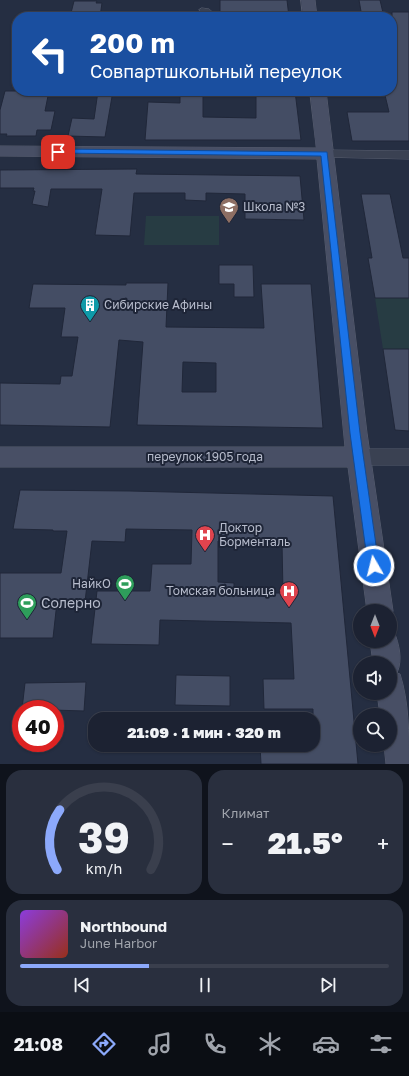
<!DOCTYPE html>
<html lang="ru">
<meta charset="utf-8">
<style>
:root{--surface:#1c2232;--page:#292f3e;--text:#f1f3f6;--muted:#a0a4ac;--line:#3a3f4d;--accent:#8ca9fb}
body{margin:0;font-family:"Golos Text",sans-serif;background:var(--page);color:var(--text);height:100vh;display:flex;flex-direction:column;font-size:15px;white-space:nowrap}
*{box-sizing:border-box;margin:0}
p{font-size:13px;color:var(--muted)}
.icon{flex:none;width:22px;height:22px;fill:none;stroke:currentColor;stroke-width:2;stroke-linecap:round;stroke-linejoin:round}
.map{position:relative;height:764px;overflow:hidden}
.details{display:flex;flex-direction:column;gap:6px;padding:6px;background:#0f131c;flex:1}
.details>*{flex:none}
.top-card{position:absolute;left:12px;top:12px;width:385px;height:84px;border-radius:16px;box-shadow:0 1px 3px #0004,0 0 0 1px var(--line);background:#1a4fa0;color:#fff;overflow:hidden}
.needle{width:26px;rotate:180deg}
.buttons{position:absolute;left:353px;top:604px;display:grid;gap:8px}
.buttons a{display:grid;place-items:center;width:44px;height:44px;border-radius:50%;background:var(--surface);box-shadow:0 1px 3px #0004,0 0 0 1px var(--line);font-size:20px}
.speed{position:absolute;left:12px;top:700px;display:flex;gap:8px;font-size:20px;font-weight:700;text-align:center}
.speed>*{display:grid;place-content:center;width:52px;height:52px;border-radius:50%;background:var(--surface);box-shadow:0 1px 3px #0004,0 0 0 1px var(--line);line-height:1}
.speed .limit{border:6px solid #d22;background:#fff;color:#111}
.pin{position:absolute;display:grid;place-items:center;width:34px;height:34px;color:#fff;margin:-17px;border-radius:8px;box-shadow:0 2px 6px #0006}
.me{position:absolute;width:44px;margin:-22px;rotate:352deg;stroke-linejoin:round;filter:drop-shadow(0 0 3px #0008)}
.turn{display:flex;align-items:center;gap:14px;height:84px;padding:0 12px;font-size:18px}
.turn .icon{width:52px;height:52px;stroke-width:2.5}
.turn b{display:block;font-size:28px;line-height:34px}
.big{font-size:30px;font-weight:800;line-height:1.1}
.details .card{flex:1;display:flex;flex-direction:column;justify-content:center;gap:6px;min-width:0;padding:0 14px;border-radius:16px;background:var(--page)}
.details .dial{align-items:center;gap:0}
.dial svg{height:104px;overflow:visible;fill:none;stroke:var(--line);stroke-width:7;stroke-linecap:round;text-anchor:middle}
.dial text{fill:var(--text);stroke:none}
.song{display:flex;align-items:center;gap:12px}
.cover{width:48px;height:48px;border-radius:6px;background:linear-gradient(135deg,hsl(270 70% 55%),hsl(10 70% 35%))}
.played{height:4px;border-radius:2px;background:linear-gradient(90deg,var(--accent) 35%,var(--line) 35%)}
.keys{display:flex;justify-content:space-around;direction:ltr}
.heat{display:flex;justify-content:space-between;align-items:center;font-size:22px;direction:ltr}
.details .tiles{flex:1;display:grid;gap:6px;grid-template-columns:1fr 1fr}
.card:last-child{grid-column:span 2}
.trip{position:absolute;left:88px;top:712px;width:232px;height:40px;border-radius:16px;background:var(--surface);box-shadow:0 1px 3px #0004,0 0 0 1px var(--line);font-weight:800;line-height:40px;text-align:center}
.dock{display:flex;height:64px;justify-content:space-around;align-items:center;background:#0b0e14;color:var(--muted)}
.dock .icon{width:28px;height:28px}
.dock .selected{color:var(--accent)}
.dock b{font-size:18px;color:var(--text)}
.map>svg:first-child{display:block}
.green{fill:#273c43}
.building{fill:#444d64;stroke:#202739;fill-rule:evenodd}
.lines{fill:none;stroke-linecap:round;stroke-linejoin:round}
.lane-casing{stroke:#585e6f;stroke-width:1}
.street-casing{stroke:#585e6f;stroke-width:1}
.secondary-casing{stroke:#585e6f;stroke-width:1}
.lane{fill:#3a4152;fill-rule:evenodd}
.street{fill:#3a4152;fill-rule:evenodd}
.secondary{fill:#484f65;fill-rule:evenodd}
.route{fill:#1a73e8;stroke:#114b97}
.labels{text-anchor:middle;stroke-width:4;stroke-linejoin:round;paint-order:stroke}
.poi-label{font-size:12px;fill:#b7bccc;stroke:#1e2537;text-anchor:start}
.street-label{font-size:12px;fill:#b7bccc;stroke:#1e2537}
.near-poi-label{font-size:14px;fill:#b7bccc;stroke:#1e2537;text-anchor:start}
</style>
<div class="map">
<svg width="409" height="764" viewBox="0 0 409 764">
<rect width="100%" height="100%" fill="#252e42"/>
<!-- green -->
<path class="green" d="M146,216H219V245H144Z
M375,298H409V349H383Z"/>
<!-- building -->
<path class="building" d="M220,0H287L289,17L220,16Z
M359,0H380L384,17H362Z
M74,1H97L96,3H102L100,17H70Z
M392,12H409V141H352L347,112H389L384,91H392Z
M5,91H49L45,111H55L51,130H37L36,136H6L7,134H0V110Z
M98,91H113L105,137L68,136L72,118L94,119Z
M180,91H203V117L256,118V91H295L301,140H145L148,102L180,103Z
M137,169L136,174L300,176L304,220L245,219V194L206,193V201L185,200V193H134L130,236L95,235L102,189H51L48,207L32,204L35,191H33L34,188H0V170Z
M361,194H390L403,258H409V298H375L368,258H372Z
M219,265H253L254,297H234V284H219Z
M126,283H168L166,327L264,328L261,284H311L323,428L137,425L143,342L119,340L110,427L0,425V383L60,384L61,376H72L78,337H61L65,308H29L33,284L126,285ZM183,362L216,363V392H182Z
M383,349H409V431L395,430Z
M20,490L130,491L333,496L358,764H261L260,745H313V709H264L263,679H294L291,623L160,620L159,645L91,644L97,591H150L152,564H191L192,530L126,529L125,542L92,541L85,602H57L53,638H0V573H61L67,531H53V530L13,529ZM218,541L282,543L283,593H234V583L218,582Z
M176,675L230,676V706L175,705Z
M86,682L84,711L22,709L25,683Z"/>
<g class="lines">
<defs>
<path id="lane" d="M202,8L209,9L218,17H212L206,12L200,11L199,10Z"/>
<path id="street" d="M324,150L409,151V159L319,157L317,154L319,151Z
M358,449H409V465H358L351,463L348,457L351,451Z"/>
<path id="secondary" d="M301,0H315L317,17H303Z
M310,91H326L367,433L393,611L390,619V611H367L348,467H0V447H345L317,159L0,156V146L316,148Z
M390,630L394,631C399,645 403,659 397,673L400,674C409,702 409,734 409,764H386L384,745H390V715H380L377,693H390V663H373L370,641H390Z"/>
</defs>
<!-- lane casing -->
<use href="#lane" class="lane-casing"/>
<!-- street casing -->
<use href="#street" class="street-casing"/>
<!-- secondary casing -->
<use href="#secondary" class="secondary-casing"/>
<!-- lane -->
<use href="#lane" class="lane"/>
<!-- street -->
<use href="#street" class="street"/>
<!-- secondary -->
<use href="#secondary" class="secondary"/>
</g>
<!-- route -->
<path class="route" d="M58,149L327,152L360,433L379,566L377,570L374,571L370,570L368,566L350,433L321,156L55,153V150Z"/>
<!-- icons -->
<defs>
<symbol id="school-pin" viewBox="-11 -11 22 30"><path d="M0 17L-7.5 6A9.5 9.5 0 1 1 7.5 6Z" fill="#8d6e63" stroke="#1e2537"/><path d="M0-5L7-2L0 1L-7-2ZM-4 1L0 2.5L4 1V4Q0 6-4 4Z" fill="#fff"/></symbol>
<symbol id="building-pin" viewBox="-11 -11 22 30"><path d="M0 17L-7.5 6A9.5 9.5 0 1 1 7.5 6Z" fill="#0f9aa8" stroke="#1e2537"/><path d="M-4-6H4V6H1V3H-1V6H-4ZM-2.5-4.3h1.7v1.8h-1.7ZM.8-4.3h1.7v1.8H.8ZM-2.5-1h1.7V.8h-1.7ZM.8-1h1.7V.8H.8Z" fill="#fff"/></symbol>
<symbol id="hospital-pin" viewBox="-11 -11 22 30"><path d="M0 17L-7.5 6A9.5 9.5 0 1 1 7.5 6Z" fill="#e0444e" stroke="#1e2537"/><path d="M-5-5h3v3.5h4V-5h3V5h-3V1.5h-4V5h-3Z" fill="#fff"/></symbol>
<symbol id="stadium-pin" viewBox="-11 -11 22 30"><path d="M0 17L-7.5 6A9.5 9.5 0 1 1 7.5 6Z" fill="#2e9e5b" stroke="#1e2537"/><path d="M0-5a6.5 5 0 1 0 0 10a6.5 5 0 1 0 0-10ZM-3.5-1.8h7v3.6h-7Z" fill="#fff"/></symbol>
</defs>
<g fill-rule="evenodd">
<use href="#school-pin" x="218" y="196" width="22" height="30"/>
<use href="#building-pin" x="79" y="294" width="22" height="30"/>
<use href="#hospital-pin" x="194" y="524" width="22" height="30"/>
<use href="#stadium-pin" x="114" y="573" width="22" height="30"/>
<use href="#hospital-pin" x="278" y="580" width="22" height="30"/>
<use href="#stadium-pin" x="16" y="592" width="22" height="30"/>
</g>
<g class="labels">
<!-- poi labels -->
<g class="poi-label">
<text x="243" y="211">Школа №3</text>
<text x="104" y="309">Сибирские Афины</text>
<text x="219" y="532">Доктор<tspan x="219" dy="14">Борменталь</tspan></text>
<text x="111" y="588" text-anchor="end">НайкО</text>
<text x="275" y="595" text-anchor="end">Томская больница</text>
</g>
<!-- street labels -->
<g class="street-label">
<text x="205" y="461">переулок 1905 года</text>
</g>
<!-- near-poi labels -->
<g class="near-poi-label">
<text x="41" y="608">Солерно</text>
</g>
</g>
</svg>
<div class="buttons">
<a><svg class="needle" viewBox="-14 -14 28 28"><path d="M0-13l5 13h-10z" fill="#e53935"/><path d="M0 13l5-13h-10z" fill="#a0a4ac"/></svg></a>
<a><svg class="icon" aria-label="sound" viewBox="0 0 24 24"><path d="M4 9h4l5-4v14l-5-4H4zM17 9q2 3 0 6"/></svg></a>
<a><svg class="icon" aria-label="search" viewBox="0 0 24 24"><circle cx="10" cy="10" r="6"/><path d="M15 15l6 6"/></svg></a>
</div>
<div class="speed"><div class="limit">40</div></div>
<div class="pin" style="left:58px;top:152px;background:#d93025"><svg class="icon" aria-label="arrive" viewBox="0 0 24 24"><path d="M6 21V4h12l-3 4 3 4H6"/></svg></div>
<svg class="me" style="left:374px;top:566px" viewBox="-20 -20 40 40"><circle r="17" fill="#1a73e8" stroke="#fff" stroke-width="3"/><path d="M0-11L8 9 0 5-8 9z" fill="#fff"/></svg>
<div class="trip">21:09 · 1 мин · 320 m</div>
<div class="top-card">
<div class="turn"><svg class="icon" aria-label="left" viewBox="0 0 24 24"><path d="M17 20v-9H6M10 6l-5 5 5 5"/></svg><div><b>200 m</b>Совпартшкольный переулок</div></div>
</div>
</div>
<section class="details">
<div class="tiles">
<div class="card dial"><svg viewBox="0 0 100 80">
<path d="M14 69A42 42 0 1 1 86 69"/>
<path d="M14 69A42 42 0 0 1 16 23" stroke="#8ca9fb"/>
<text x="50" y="56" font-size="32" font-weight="700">39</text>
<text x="50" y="72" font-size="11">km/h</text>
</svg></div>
<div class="card"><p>Климат</p>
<div class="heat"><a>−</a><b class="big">21.5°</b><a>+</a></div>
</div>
<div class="card">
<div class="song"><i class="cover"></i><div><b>Northbound</b><p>June Harbor</p></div></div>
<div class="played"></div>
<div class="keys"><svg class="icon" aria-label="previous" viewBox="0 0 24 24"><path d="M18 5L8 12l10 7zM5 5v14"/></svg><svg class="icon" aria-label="pause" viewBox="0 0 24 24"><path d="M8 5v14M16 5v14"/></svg><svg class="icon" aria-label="next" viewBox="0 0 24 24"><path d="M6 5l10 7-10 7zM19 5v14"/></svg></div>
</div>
</div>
</section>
<nav class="dock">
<b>21:08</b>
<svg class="icon selected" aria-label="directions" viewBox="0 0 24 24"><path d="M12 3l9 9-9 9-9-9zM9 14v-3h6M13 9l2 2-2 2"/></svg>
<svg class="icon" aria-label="music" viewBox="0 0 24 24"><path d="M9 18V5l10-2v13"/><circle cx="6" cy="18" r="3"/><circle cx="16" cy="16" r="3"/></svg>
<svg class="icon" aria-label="phone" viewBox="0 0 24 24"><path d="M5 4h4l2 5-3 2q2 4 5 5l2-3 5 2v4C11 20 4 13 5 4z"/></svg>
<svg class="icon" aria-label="climate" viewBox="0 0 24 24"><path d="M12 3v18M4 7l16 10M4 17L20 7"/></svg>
<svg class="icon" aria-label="car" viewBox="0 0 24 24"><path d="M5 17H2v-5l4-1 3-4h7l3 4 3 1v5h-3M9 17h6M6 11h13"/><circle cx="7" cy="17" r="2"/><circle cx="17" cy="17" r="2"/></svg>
<svg class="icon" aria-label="filters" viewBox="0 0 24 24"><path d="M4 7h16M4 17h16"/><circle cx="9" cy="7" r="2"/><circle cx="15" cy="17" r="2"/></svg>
</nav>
